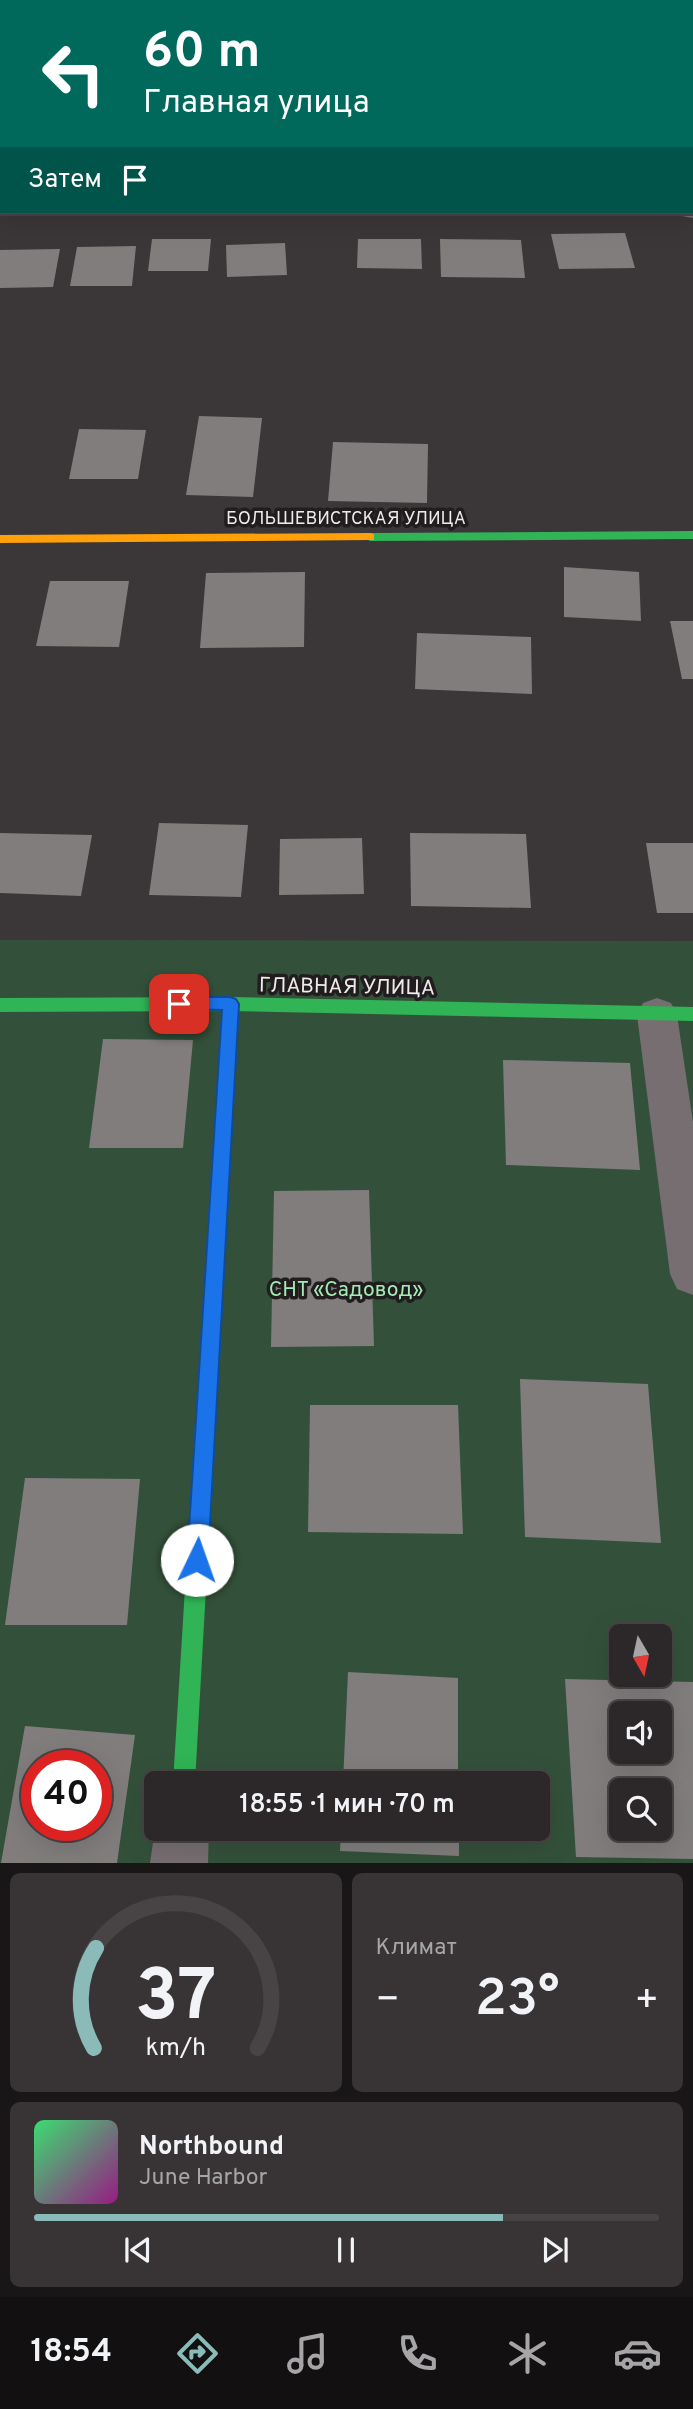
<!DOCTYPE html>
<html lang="ru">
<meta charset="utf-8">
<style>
:root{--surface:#2c2829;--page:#383435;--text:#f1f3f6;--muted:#a6a6a8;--line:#484446;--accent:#8bbbb9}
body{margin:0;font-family:Overpass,sans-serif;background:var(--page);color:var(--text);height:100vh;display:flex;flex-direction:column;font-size:26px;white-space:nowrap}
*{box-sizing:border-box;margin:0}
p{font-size:23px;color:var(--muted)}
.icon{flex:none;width:38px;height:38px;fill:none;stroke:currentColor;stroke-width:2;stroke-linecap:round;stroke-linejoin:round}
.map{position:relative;height:1863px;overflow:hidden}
.drawer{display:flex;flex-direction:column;gap:10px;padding:10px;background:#181617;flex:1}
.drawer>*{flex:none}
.banner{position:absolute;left:0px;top:0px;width:693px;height:214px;box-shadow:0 7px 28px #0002,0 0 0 2px var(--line);background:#00695c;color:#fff;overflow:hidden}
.needle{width:46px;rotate:171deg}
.controls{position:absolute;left:609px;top:1624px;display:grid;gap:14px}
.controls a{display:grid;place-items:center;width:63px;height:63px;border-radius:10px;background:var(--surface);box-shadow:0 7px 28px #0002,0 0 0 2px var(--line);font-size:35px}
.speed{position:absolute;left:21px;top:1750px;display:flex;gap:14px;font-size:35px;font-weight:700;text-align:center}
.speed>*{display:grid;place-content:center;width:91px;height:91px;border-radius:50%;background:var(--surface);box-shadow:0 7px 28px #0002,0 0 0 2px var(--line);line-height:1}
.speed .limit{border:10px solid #d22;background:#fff;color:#111}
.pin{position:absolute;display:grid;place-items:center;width:60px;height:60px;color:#fff;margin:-30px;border-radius:14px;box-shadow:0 4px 10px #0006}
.me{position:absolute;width:77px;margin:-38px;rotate:3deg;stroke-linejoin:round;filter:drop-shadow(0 0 5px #0008)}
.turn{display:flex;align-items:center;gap:24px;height:147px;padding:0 28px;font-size:32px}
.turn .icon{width:91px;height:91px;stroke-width:2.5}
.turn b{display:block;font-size:49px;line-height:60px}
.then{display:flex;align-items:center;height:66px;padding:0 28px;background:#0003;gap:14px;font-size:26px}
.big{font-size:52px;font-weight:600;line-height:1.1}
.drawer .card{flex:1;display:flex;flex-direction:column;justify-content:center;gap:10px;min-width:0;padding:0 24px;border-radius:10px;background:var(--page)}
.drawer .dial{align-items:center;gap:0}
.dial svg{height:182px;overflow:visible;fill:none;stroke:var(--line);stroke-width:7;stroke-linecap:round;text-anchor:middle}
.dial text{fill:var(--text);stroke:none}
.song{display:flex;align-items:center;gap:21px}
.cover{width:84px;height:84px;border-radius:10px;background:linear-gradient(135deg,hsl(140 70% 55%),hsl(310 70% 35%))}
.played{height:7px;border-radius:4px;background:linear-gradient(90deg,var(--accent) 75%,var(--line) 75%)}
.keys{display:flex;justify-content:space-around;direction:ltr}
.heat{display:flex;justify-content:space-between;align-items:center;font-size:38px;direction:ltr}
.drawer .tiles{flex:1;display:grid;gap:10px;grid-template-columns:1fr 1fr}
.card:last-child{grid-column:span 2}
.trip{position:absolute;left:144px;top:1771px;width:406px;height:70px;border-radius:10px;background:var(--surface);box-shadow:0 7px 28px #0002,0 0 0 2px var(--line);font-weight:600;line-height:70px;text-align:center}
.menu{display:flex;height:112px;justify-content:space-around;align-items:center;background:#121010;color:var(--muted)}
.menu .icon{width:49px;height:49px}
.menu .active{color:var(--accent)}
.menu b{font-size:32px;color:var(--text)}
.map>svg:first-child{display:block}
.green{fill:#33513a;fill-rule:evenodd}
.building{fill:#817d7d;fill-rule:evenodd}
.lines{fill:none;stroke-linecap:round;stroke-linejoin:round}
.street{fill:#766e70;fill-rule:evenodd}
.fast{fill:#30b455;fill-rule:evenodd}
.slow{fill:#ff9f0a;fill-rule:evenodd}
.jam{fill:#e5322d;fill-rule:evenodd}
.route{fill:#1a73e8;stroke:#114b97;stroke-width:2}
.labels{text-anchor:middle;stroke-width:7;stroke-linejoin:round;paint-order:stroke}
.far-street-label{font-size:18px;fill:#f0ebeb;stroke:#211d1e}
.street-label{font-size:21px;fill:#f0ebeb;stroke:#211d1e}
.park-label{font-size:21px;fill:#a5ebb6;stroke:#211d1e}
</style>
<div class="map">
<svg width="693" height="1863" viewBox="0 0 693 1863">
<rect width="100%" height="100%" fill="#3b3637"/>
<!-- green -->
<path class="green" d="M0,940L693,941V1863H0ZM621,1636H660V1675H621ZM621,1713H660V1752H621ZM37,1766H96V1825H37ZM156,1783H537V1829H156ZM621,1790H660V1829H621Z"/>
<!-- building -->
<path class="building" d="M625,233L635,268L559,269L551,234Z
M152,239H211L208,271H148Z
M358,239H421L422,269L357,268Z
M440,239L521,240L525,278L441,277Z
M285,243L287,275L227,277L226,245Z
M136,246L132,286H70L77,247Z
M60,249L53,287L0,288V250Z
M199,416L262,418L253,497L186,495Z
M79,429L146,430L138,479H69Z
M333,442L428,444L427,503L328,501Z
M564,567L639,572L641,621L564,617Z
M305,572L304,647L200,648L206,573Z
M50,581H129L119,647L36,646Z
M670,621H693V679H682Z
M417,633L531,637L532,694L415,689Z
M159,823L248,825L241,897L149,895Z
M0,833L92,835L81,896L0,893Z
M410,833L526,834L531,908L411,906Z
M362,838L364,894L279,895L280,839Z
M646,843H693V913H657Z
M103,1039L193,1040L183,1148H89Z
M503,1060L630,1063L640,1170L506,1165Z
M369,1190L374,1346L271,1347L274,1191Z
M520,1379L648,1384L661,1543L525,1537Z
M310,1405H458L463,1534L308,1532Z
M25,1478L140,1479L127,1625H5Z
M348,1672L458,1678V1783H343Z
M565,1679L693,1682V1859L576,1857ZM621,1713H660V1752H621ZM621,1790H660V1829H621Z
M25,1726L135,1735L117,1863H1ZM37,1766H96V1825H37Z
M341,1829H459V1856L340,1851Z"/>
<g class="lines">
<!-- street -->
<path class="street" d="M691,27H693V39H691Z
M0,32H2V44H0Z
M0,202L2,212H12L11,214L0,216Z
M691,204L693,218L682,216L679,212H691Z
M657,998L671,1003L677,1015L693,1122V1295L677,1289L670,1274L637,1015L643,1003Z
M156,1822V1829H209L208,1863H150Z"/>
<!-- fast -->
<path class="fast" d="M693,531V539L370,541L364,537L370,533Z
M230,997L693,1007V1021L230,1011L0,1012V998Z
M207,1383L214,1386L217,1393L195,1783H173L197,1393L200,1386Z"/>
<!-- slow -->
<path class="slow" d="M370,533L374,534V540L0,543V535Z"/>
<!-- jam -->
<path class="jam" d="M230,997L236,999L238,1004L217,1393L214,1400L207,1403L200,1400L197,1393L222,1004L224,999Z"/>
</g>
<!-- route -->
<path class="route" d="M179,997H230L236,999L239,1004L208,1560L205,1568L197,1571L190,1568L187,1560L222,1010L173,1009L171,1004L173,999Z"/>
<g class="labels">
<!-- far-street labels -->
<g class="far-street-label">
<text x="346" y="524">БОЛЬШЕВИСТСКАЯ УЛИЦА</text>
</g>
<!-- street labels -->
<g class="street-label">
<text transform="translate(347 986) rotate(1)" y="7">ГЛАВНАЯ УЛИЦА</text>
</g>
<!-- park labels -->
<g class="park-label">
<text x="346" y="1296">СНТ «Садовод»</text>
</g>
</g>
</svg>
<div class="controls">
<a><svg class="needle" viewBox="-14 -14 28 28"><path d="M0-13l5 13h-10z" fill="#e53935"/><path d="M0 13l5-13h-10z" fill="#a6a6a8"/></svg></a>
<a><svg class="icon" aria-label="sound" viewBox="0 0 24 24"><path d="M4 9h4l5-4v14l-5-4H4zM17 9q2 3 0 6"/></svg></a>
<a><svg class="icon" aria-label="search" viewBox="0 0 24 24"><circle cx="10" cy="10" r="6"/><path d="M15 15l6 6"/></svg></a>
</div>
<div class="speed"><div class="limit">40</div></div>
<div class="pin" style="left:179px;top:1004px;background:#d93025"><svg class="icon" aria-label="arrive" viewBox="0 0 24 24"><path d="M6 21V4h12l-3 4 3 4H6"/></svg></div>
<svg class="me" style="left:197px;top:1560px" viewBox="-20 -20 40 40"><circle r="19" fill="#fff"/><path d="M0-13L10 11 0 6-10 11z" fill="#1a73e8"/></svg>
<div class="trip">18:55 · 1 мин · 70 m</div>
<div class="banner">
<div class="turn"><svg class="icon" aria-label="left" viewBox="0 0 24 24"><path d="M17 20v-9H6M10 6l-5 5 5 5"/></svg><div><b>60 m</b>Главная улица</div></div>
<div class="then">Затем<svg class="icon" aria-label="arrive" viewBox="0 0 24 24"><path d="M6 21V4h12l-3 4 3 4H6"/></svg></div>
</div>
</div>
<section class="drawer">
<div class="tiles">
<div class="card dial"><svg viewBox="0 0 100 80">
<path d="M14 69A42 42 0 1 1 86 69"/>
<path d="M14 69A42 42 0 0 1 15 25" stroke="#8bbbb9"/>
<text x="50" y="56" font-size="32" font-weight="700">37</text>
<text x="50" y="72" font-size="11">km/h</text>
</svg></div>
<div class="card"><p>Климат</p>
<div class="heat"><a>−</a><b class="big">23°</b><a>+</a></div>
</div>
<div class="card">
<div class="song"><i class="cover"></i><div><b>Northbound</b><p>June Harbor</p></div></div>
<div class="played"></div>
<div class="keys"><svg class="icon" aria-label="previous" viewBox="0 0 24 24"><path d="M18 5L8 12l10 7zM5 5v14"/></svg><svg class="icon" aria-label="pause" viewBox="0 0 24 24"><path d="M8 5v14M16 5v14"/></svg><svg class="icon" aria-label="next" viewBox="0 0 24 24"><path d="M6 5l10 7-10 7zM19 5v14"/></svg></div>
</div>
</div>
</section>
<nav class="menu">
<b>18:54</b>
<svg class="icon active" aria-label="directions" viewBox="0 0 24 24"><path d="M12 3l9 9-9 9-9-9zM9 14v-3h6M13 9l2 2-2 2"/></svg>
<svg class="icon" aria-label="music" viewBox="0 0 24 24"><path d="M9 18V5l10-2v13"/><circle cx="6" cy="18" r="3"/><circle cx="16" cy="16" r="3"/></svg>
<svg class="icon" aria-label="phone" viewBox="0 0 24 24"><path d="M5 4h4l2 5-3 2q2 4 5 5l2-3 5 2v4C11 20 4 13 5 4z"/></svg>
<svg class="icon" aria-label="climate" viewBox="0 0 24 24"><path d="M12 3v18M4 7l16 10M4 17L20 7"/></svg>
<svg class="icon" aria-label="car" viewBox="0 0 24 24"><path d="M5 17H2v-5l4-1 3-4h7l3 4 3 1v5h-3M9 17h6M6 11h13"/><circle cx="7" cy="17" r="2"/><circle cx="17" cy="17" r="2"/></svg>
</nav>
